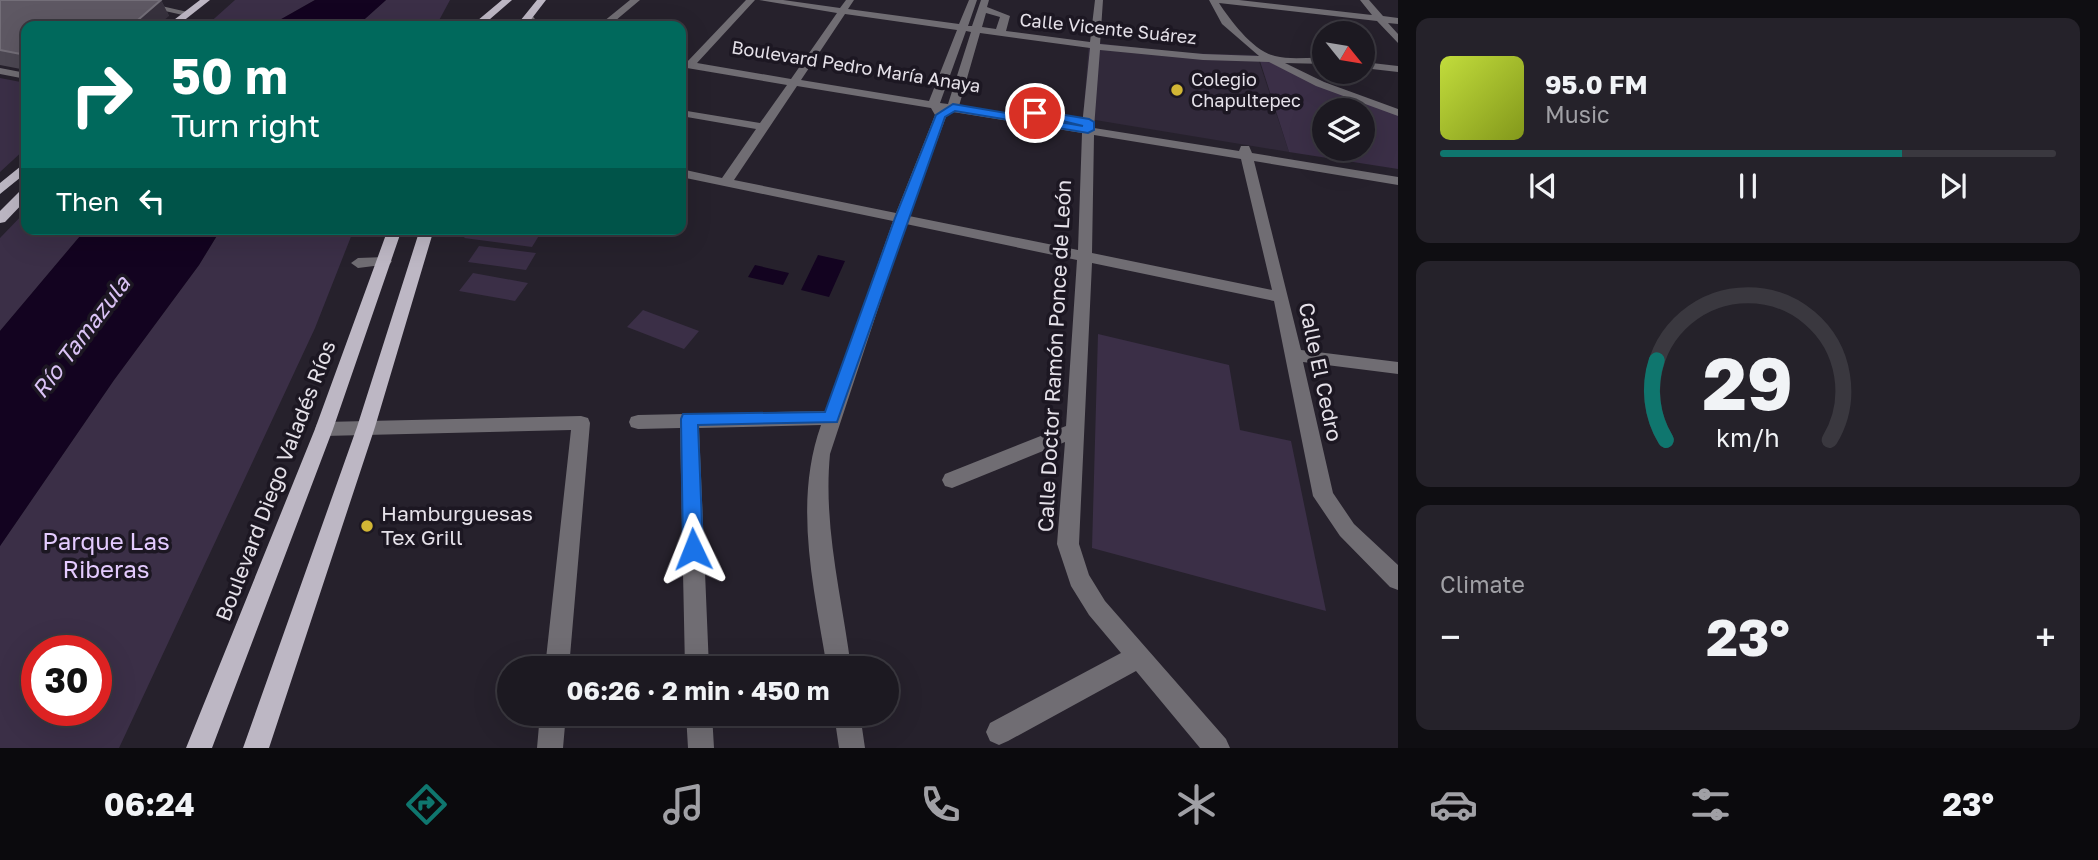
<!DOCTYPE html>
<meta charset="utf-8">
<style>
:root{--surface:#1c1921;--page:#25222a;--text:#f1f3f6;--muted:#a0a0a5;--line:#3a383f;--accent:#0f766e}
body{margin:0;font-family:"Golos Text",sans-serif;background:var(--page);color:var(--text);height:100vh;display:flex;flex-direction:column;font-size:26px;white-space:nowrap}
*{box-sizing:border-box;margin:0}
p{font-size:23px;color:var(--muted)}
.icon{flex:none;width:38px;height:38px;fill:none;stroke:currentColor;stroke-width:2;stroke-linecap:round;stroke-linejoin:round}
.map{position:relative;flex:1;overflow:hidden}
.drawer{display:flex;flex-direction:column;gap:18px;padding:18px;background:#0f0e12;width:700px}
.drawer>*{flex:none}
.guide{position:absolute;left:21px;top:21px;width:665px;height:214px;border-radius:14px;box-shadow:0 7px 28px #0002,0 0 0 2px var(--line);background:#00695c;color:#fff;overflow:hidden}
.needle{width:46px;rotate:120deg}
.controls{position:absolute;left:1312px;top:21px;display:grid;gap:14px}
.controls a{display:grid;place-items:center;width:63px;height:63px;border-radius:50%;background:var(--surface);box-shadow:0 7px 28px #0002,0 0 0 2px var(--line);font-size:35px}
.speed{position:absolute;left:21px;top:635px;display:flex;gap:14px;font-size:35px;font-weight:700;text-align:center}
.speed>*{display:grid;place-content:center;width:91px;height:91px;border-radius:50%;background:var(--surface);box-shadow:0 7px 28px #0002,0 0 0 2px var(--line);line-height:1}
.speed .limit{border:10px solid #d22;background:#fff;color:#111}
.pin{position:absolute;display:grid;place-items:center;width:60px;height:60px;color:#fff;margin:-30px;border:4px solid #fff;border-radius:50%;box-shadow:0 2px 7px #0007}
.me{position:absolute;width:77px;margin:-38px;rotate:358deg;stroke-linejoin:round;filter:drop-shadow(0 0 5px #0008)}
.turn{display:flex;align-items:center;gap:24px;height:147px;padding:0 35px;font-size:32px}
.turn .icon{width:91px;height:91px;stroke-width:2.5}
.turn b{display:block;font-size:49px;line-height:60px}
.then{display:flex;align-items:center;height:66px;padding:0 35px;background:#0003;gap:14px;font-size:26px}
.big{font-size:52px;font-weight:700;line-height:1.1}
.drawer .tile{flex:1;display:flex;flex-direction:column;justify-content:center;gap:10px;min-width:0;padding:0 24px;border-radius:14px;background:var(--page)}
.drawer .dial{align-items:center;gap:0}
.dial svg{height:182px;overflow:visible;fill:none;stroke:var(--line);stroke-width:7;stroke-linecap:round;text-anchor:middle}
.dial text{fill:var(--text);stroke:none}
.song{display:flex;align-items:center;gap:21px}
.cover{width:84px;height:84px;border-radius:10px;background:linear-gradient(135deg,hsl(70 70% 55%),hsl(70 70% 35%))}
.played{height:7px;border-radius:4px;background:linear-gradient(90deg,var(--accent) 75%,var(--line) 75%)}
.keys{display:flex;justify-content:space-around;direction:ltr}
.heat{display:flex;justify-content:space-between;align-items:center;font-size:38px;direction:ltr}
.trip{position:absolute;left:497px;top:656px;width:402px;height:70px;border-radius:35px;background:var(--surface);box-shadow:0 7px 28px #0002,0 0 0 2px var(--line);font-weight:700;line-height:70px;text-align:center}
.menu{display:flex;height:112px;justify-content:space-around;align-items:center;background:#0b0a0d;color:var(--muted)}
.menu .icon{width:49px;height:49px}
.menu .active{color:var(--accent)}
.menu b{font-size:32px;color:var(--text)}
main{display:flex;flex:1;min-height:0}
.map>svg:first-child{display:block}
.built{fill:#31293a}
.green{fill:#3b2f47;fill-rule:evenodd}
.water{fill:#130320}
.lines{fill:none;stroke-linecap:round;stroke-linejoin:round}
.minor{fill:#706d73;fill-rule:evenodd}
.major{fill:#bdb7c4;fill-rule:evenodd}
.wall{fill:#4d4853}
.shaded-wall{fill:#37313d}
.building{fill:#5e5863;stroke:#736e78;stroke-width:2}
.route{fill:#1a73e8;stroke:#114b97;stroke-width:2}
.poi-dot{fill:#d2b635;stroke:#1c1722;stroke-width:2.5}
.labels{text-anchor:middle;stroke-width:7;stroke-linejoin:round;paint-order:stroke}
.far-street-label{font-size:18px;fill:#e5e1e9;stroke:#1c1722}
.far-poi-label{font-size:18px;fill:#e5e1e9;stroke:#1c1722;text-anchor:start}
.street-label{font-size:21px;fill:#e5e1e9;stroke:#1c1722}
.poi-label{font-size:21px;fill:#e5e1e9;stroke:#1c1722;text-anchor:start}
.water-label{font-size:23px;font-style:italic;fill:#dbc3f6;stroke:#1c1722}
.near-park-label{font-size:24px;fill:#e4cbff;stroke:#1c1722}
</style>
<main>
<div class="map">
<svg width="1398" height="748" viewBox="0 0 1398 748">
<rect width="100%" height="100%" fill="#26212c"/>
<!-- built -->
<path class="built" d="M1089,42L1182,53L1257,55L1289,152L1083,118Z"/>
<!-- green -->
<path class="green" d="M235,0H315L269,26H206Z
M386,0H450L436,26H357Z
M1271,59L1398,114V169L1289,152L1260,61ZM1325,110H1363V149H1325Z
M0,78L26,83V148L0,172Z
M26,211V229H86L0,331V238Z
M221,229H354L315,328L119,748H0V546L114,380L199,265ZM37,651H96V710H37Z
M470,229H543L532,247L464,238Z
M479,246L536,253L526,270L468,262Z
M473,273L528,283L515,301L459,291Z
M643,310L699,331L684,349L627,327Z
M1098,334L1229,365L1240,430L1291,441L1326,611L1092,548Z"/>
<!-- water -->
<path class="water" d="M315,0H386L357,26H269Z
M86,229H221L199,265L114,380L0,546V331Z
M818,255L845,261L829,297L801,290Z
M755,265L789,273L783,285L748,277Z"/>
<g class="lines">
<!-- minor -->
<path class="minor" d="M117,0H135L192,13L187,16Z
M630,0H640L609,26H598Z
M746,0H755L697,63L791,79L837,13L759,0H783L840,8L846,0H854L848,9L959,24L969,0H977L968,26H972L981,0H989L987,7L1010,16L1006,31L1090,42L1095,0H1103L1100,44L1203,54L1259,56L1222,24L1209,0H1239L1372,15L1360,0H1369L1383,16L1398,18V24L1388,23L1398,34V43L1377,21L1219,3C1230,20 1254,52 1275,56C1290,60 1309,57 1325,58V64L1285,63L1324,82L1398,109V116L1316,86L1269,62L1203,60L1100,50L1094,128L1239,151L1241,146H1249L1252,153L1398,177V185L1254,161L1301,350L1398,362V374L1303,362L1333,493L1354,524L1398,565V590L1390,587L1340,536L1313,496L1274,301L1092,263L1079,544L1089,575L1105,601L1226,739L1230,748H1200L1136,671L1008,741L999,745L990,741L986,732L990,723L1121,653L1089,615L1071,586L1057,544L1065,442L952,488L945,486L942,480L945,474L1066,426L1077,260L906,224L830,454C823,528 842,596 851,668H827C814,588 793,504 821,425L699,428L709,668H685L680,428L638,429L631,427L629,422L631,417L638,415L826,411L893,221L681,177V169L722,178L756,129L681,116V110L760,123L787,85L681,67V61L687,62ZM986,13L1000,17L996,29L982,27ZM845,14L957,30L929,101L801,80ZM966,31L971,32L948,104L940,103ZM980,33L1090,48L1082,126L959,106ZM797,86L931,108L935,115L896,213L734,180ZM953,112L1082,133L1078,250L909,216L946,117ZM1094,135L1241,159L1272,290L1092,253Z
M526,15H532L540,26H530Z
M1363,62L1398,66V72L1363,68Z
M0,68L26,73V79L0,74Z
M385,257L392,261L390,264L358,268L351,263L358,258Z
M581,416L588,418L590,423L569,668H545L571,430L324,436L317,434L315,429L317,424L324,422Z
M540,714H566L563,748H537Z
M686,714H712L714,748H688Z
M834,714H860L865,748H839Z"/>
<!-- major -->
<path class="major" d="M200,0H210L177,26H166Z
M502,0H512L482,26H471Z
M537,0H546L526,26H516Z
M26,162V173L0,194V183Z
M26,189V200L5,222L0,223V211L21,190Z
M388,229H402L333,429L212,748H186L315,429Z
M420,229H434L375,427L269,748H243L357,427Z"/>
</g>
<!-- wall -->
<path class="wall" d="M0,0H161L169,16L26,26V70L0,65Z"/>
<!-- shaded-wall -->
<path class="shaded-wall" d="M161,0L169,16L157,26H131Z"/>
<!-- building -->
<path class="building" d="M0,0H161L131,26H26V55L0,50Z"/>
<!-- route -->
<path class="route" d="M953,104L1083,126L1030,113L1035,110L1089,119L1094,122V130L1088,133L955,111L945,117L837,422L698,425L703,549L700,555L693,558L686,555L683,549L681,419L683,414L825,412L895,218L936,115Z"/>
<!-- markers -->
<g class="poi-dot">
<circle cx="1177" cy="90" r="7"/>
<circle cx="367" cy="526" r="7"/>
</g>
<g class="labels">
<!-- far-street labels -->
<g class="far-street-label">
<text transform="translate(1108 29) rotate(6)" y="6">Calle Vicente Suárez</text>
<text transform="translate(856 67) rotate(9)" y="6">Boulevard Pedro María Anaya</text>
</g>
<!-- far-poi labels -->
<g class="far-poi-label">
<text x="1191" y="86">Colegio<tspan x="1191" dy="21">Chapultepec</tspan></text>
</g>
<!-- street labels -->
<g class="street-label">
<text transform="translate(1055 356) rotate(-87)" y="7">Calle Doctor Ramón Ponce de León</text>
<text transform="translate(1320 372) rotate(78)" y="7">Calle El Cedro</text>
<text transform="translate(276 481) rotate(-69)" y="7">Boulevard Diego Valadés Ríos</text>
</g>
<!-- poi labels -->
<g class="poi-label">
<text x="381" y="521">Hamburguesas<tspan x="381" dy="24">Tex Grill</tspan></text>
</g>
<!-- water labels -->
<g class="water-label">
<text transform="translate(81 337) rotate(-53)" y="8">Río Tamazula</text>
</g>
<!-- near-park labels -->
<g class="near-park-label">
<text x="106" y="550">Parque Las<tspan x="106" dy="28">Riberas</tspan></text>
</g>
</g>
</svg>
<div class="controls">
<a><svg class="needle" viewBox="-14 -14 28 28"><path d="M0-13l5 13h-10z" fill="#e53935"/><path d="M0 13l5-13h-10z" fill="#a0a0a5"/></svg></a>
<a><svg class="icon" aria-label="layers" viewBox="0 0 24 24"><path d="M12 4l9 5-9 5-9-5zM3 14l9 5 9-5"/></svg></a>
</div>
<div class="speed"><div class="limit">30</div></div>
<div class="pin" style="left:1035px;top:113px;background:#d93025"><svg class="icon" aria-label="arrive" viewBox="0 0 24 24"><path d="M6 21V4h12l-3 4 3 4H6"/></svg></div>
<svg class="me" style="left:693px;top:549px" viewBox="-20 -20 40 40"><path d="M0-17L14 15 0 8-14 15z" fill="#1a73e8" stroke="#fff" stroke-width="4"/></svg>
<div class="trip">06:26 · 2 min · 450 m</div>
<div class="guide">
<div class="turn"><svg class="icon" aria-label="right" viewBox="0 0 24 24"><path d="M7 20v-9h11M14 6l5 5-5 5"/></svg><div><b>50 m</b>Turn right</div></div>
<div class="then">Then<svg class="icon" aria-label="left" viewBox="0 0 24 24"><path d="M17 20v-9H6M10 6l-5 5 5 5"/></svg></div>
</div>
</div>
<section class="drawer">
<div class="tile">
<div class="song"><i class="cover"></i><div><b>95.0 FM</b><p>Music</p></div></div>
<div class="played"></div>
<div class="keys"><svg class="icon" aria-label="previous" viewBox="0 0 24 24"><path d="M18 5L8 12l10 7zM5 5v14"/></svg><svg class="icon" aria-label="pause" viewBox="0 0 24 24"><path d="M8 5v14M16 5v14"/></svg><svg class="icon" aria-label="next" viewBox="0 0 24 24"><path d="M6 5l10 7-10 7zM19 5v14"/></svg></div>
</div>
<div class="tile dial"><svg viewBox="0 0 100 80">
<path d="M14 69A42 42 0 1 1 86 69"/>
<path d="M14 69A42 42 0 0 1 10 34" stroke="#0f766e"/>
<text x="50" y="56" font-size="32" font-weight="700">29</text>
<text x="50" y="72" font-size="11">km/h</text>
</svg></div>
<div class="tile"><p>Climate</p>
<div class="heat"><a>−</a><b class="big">23°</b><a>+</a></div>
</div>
</section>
</main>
<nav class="menu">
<b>06:24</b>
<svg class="icon active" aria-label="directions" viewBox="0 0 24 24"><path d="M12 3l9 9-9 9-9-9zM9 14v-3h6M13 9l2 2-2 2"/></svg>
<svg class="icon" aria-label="music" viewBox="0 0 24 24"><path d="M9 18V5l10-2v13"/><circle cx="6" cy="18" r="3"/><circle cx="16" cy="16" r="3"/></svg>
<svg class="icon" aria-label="phone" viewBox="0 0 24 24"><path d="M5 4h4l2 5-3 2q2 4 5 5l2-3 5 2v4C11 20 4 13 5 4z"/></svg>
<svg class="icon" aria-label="climate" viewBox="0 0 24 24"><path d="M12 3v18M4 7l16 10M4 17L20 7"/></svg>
<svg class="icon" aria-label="car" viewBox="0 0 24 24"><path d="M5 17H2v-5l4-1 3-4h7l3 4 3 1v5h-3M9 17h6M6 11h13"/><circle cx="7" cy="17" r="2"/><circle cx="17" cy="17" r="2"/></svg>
<svg class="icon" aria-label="filters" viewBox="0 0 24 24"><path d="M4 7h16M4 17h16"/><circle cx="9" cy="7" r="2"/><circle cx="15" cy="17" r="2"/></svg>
<b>23°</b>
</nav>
